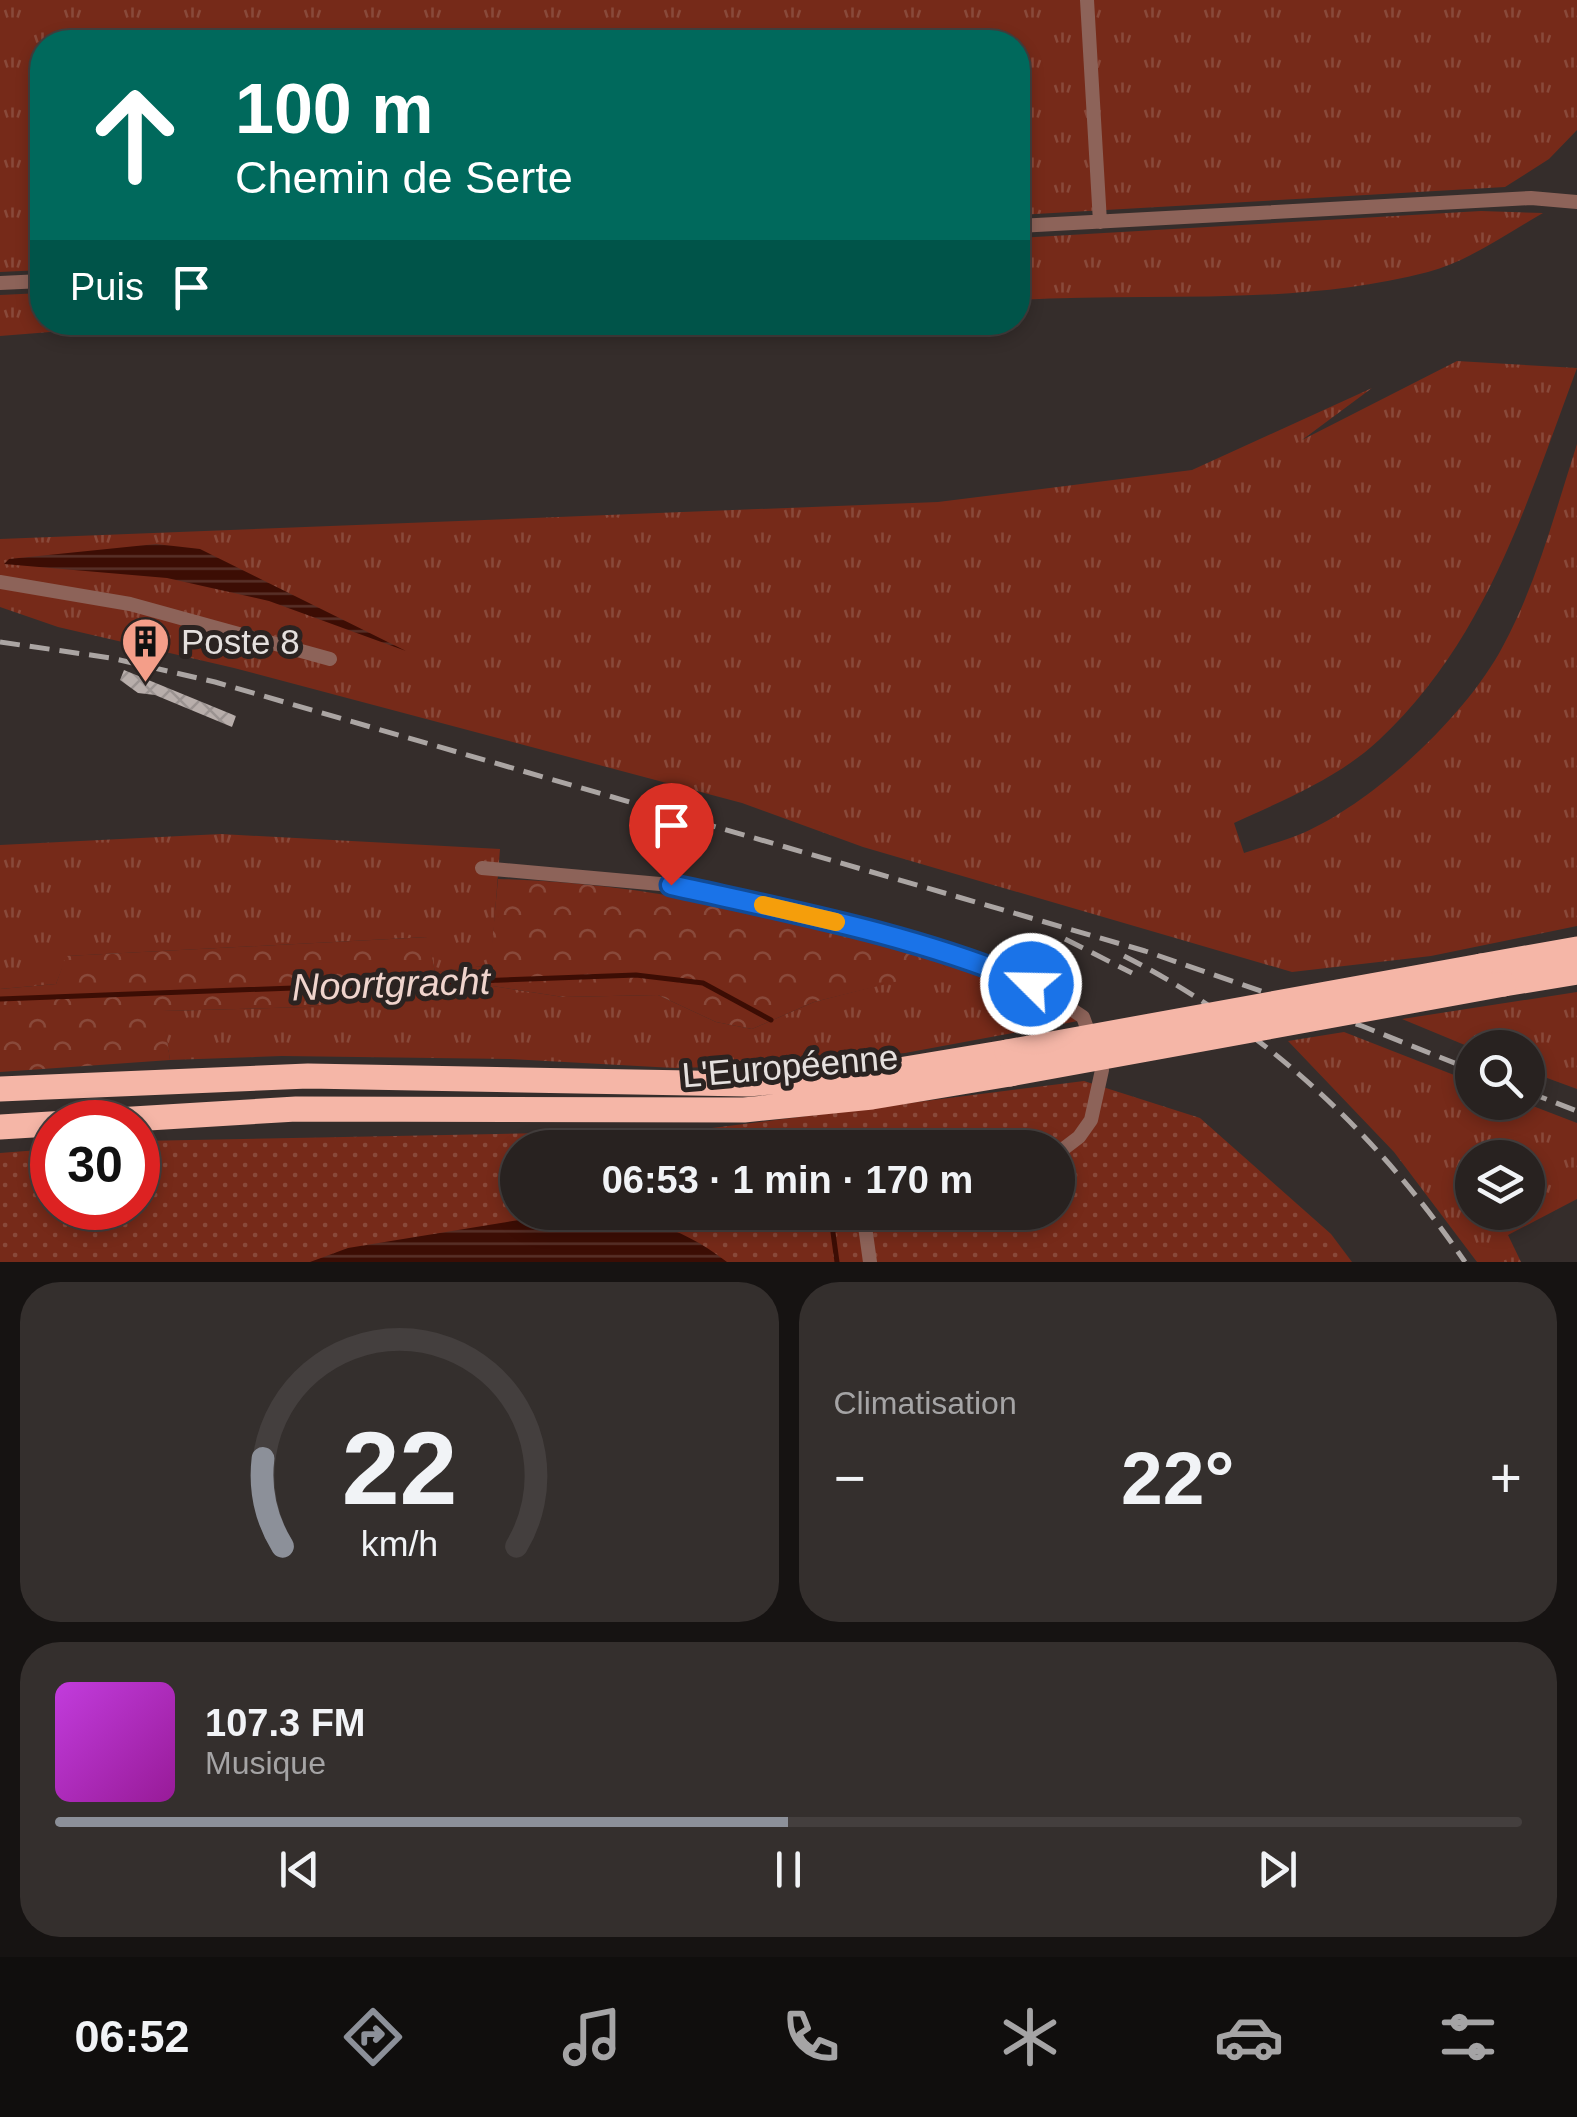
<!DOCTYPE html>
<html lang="fr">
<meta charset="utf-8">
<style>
:root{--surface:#282220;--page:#342f2d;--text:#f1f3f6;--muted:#a5a4a5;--line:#443f3e;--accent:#8c9099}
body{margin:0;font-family:Helvetica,sans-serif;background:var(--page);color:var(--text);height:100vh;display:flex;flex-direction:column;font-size:38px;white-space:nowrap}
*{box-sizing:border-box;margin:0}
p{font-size:32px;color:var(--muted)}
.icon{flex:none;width:55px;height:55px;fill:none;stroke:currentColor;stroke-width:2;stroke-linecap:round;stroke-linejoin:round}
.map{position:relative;height:1262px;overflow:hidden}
.side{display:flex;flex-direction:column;gap:20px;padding:20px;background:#161312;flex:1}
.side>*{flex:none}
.banner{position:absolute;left:30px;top:30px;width:1000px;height:305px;border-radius:40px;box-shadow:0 5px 15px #0003,0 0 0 2px var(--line);background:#00695c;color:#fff;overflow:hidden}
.controls{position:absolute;left:1455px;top:1030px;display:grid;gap:20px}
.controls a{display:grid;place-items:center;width:90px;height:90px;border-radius:50%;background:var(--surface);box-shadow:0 5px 15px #0003,0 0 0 2px var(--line);font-size:50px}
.speed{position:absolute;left:30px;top:1100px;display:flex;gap:20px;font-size:50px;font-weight:700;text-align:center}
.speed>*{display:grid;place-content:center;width:130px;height:130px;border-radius:50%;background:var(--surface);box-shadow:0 5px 15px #0003,0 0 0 2px var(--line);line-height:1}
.speed .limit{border:15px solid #d22;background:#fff;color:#111}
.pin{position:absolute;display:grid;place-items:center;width:85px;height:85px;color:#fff;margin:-102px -42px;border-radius:50% 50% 50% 0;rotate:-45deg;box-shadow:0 0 10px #0007}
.pin .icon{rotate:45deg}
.me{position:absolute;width:110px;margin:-55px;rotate:293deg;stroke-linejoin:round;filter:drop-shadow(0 0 8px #0008)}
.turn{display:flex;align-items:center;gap:35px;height:210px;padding:0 40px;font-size:45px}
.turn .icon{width:130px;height:130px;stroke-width:2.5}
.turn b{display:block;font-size:70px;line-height:85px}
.then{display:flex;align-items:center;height:95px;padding:0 40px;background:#0003;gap:20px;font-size:38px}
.big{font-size:75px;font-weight:700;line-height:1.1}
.side .card{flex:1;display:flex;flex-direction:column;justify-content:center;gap:15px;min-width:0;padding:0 35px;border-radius:40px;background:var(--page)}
.side .dial{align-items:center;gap:0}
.dial svg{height:260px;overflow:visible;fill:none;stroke:var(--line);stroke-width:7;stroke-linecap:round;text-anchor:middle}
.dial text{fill:var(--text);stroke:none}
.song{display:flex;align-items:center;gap:30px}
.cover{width:120px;height:120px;border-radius:15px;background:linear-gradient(135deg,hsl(290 70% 55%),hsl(300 70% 35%))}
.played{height:10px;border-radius:5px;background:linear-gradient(90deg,var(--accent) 50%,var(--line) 50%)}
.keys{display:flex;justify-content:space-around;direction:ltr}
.heat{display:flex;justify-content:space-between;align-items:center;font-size:55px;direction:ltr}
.side .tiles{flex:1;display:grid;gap:20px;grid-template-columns:1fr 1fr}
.card:last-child{grid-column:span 2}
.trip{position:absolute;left:500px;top:1130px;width:575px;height:100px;border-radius:50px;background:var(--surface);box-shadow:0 5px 15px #0003,0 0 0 2px var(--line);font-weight:700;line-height:100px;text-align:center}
.tab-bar{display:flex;height:160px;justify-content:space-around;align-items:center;background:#100e0d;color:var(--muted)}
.tab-bar .icon{width:70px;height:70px}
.tab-bar .selected{color:var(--accent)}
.tab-bar b{font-size:45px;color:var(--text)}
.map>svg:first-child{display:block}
.grass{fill:url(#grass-tufts);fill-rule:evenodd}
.forest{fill:url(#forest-crowns)}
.park{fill:url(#park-dots);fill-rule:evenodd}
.water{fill:url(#water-rules)}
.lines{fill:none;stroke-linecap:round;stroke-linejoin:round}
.stream{stroke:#3c0d04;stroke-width:5}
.building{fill:url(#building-cross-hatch)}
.street{stroke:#8d6359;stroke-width:14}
.highway{stroke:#f5b6a7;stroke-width:25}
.rail{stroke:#aba5a3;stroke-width:5;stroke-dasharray:20 10;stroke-linecap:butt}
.highway-bridge{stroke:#f5b6a7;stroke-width:25}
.route-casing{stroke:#114b97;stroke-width:25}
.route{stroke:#1a73e8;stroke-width:18}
.slow{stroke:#f59e0b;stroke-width:18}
.labels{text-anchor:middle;stroke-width:10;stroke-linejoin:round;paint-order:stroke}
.poi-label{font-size:35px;fill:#e5e0de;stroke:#2b2321;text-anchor:start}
.street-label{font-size:35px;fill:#e5e0de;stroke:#2b2321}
.water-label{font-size:38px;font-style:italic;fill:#efd4cd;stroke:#2b2321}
</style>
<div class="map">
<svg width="1577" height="1262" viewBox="0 0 1577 1262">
<defs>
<pattern id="grass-tufts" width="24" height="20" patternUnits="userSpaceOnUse" patternTransform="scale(2.5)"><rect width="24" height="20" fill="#762a19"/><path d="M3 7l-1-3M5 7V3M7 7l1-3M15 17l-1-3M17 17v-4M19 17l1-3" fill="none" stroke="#89493a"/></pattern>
<pattern id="forest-crowns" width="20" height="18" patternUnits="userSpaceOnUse" patternTransform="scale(2.5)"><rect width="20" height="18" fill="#762a19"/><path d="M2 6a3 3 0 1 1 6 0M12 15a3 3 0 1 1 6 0" fill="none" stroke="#89493a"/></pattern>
<pattern id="park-dots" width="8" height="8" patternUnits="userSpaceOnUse" patternTransform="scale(2.5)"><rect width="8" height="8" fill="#762a19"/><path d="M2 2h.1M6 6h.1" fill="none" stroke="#89493a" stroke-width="1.8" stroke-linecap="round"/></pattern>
<pattern id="water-rules" width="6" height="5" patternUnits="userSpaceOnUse" patternTransform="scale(2.5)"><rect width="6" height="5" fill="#3c0d04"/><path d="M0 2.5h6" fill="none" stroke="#583028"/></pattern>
<pattern id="building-cross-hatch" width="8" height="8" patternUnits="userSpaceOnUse" patternTransform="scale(2.5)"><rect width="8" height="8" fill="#b8aeab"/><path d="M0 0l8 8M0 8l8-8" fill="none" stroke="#9b9391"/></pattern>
</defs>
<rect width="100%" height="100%" fill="#352d2b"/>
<!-- grass -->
<path class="grass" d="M0,0H1577V130L1549,159L1505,187L1018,215V42H42V270L0,272Z
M1481,211L1543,213C1506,234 1469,261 1428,272C1293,307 1154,292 1018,300V238Z
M42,293V322L163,323L0,336V295Z
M1457,361L1577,368C1527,502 1487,639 1379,740C1340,777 1282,801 1234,823L1244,853C1264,846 1284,841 1303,833C1374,802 1467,715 1503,646C1537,583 1555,512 1577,444V926L1431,956L1292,972L863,847L742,803L234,668L58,627L0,607V539L938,502L1192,470L1372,388L1302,440Z
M221,834L500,849L491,965L435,972L427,937L67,956L56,984L0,989V845Z
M936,957L1001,963L1078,1021L905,1053L751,1066L674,1068L510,1059L282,1056L170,1060L162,1011L308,1007L396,992L486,985L563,997L658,995L716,1022L752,1029L814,1002L946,968Z
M1577,992V1089L1528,1071V1048H1472L1402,1019Z
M1344,1032L1472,1082V1102L1525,1103L1577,1123V1199L1508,1235L1521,1262H1477L1394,1152L1288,1041ZM1472,1158H1528V1212H1472Z"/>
<!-- forest -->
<path class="forest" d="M498,879C647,882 792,918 936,957L947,969L814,1002L752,1029L716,1022L658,995L563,997L486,985L396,992L308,1007L163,1011L170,1060L0,1072V989L56,984L66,956L428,937L435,972L490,965Z"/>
<!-- park -->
<path class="park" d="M1084,1081L1200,1118L1331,1234L1352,1262H0V1153L52,1149V1208H138V1141L696,1130ZM518,1148H1058V1212H518Z"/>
<!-- water -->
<path class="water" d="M156,544L200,549L406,651L269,601L167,578L4,564L9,559Z
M568,1212C627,1212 679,1224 727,1262H310L348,1248Z"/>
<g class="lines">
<!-- stream -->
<path class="stream" d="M0,999L636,975L703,983L771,1020
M832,1225L837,1262"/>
</g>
<!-- building -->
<path class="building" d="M124,670L236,716L232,727L155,695L138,693L120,680Z"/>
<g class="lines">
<!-- street -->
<path class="street" d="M1087,0L1100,222
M1018,226L1531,198L1577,202
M0,283L42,281
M0,582L130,604L330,659
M482,868L671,885L825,919L957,956L1044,991L1083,1017L1102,1070L1091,1120L1079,1137L1058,1153
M863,1212L870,1262"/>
<!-- highway -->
<path class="highway" d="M1481,966L1577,949
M1504,984L1577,972
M0,1089L308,1076L747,1084L881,1073L1007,1052
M0,1127L296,1109L744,1110L872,1097L1010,1074"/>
<!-- rail -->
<path class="rail" d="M0,642L111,658L215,682L1145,951L1362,1026L1472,1070
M1065,939L1132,973
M1124,956C1262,1026 1378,1134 1465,1262
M1528,1092L1577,1111"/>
<!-- highway-bridge -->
<path class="highway-bridge" d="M1007,1052L1481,966
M1010,1074L1504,984"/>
</g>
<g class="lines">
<defs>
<path id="route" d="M671,885C792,912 916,935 1031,984"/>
</defs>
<!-- route casing -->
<use href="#route" class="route-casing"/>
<!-- route -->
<use href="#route" class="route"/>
<!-- slow -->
<path class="slow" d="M763,905L836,922"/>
</g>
<!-- icons -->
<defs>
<symbol id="building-pin" viewBox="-11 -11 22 30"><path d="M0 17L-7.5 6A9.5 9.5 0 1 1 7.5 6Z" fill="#f49e89" stroke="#2b2321"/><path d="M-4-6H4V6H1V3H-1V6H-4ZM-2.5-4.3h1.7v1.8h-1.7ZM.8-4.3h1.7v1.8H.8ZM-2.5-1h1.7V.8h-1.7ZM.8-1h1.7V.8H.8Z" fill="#111"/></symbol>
</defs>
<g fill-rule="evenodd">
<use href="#building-pin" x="118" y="614" width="55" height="75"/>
</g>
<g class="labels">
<!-- poi labels -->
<g class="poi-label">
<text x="181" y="654">Poste 8</text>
</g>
<!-- street labels -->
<g class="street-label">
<text transform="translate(790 1066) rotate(-5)" y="12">L'Européenne</text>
</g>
<!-- water labels -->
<g class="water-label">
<text transform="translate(391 984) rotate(-2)" y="13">Noortgracht</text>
</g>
</g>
</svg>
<div class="controls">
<a><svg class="icon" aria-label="search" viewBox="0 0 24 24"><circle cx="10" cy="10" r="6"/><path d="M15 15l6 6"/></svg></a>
<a><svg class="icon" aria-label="layers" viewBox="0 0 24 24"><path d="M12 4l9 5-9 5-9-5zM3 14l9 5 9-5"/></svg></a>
</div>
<div class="speed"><div class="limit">30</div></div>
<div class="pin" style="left:671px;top:885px;background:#d93025"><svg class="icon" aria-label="arrive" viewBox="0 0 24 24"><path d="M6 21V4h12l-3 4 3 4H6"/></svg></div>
<svg class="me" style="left:1031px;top:984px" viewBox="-20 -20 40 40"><circle r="17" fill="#1a73e8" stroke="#fff" stroke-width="3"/><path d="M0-11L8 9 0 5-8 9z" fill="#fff"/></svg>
<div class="trip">06:53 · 1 min · 170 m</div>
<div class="banner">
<div class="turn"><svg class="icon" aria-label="ahead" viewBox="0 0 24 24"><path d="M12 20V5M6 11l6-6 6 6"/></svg><div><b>100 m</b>Chemin de Serte</div></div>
<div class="then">Puis<svg class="icon" aria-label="arrive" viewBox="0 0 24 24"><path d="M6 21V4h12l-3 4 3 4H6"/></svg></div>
</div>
</div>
<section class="side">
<div class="tiles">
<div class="card dial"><svg viewBox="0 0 100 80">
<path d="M14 69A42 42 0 1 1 86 69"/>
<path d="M14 69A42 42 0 0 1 8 42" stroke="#8c9099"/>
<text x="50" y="56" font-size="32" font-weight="700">22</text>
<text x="50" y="72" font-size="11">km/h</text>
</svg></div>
<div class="card"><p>Climatisation</p>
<div class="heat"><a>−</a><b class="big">22°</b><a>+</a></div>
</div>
<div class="card">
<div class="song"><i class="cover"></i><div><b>107.3 FM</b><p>Musique</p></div></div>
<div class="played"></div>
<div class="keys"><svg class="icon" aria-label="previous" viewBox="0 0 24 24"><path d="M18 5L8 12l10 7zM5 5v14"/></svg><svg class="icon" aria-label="pause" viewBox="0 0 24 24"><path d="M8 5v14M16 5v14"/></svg><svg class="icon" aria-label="next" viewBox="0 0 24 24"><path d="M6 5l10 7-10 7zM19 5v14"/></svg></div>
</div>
</div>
</section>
<nav class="tab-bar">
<b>06:52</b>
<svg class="icon selected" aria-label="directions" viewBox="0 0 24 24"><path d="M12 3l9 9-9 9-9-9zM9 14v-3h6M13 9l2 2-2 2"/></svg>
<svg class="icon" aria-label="music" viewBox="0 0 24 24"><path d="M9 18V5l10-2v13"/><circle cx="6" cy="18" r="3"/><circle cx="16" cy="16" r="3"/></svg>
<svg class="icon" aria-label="phone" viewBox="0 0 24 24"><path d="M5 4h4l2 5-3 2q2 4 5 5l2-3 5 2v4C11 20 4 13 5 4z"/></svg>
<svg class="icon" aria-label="climate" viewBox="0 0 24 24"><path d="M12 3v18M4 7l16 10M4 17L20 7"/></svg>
<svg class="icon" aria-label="car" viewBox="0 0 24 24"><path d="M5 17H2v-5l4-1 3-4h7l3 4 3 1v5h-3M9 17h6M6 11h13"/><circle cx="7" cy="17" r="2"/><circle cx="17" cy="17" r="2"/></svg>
<svg class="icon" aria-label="filters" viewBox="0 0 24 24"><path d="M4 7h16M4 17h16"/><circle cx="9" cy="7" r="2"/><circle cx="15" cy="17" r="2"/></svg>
</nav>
